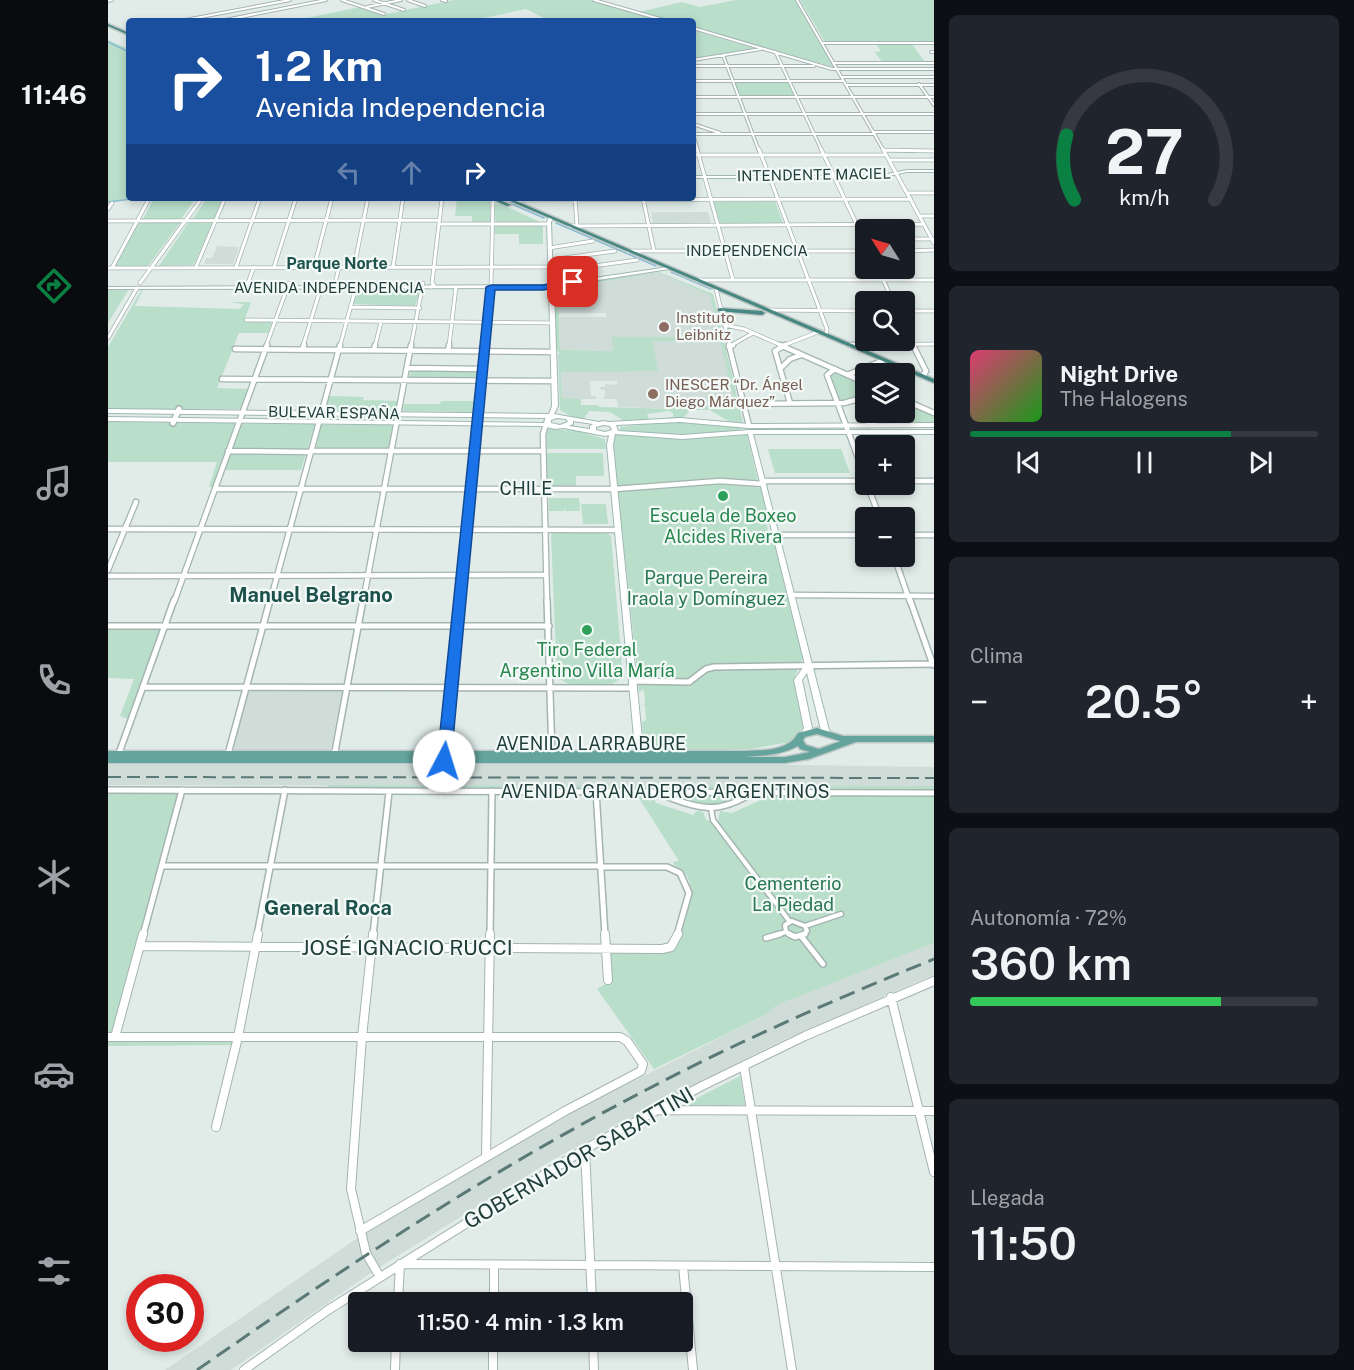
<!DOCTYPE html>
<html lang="es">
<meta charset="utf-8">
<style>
:root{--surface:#171b24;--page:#20242c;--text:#f1f3f6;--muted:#9ea1a6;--line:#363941;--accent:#0b8043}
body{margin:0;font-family:"Public Sans",sans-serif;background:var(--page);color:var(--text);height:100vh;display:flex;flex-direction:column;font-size:22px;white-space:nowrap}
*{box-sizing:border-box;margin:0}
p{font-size:20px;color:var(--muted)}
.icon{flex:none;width:33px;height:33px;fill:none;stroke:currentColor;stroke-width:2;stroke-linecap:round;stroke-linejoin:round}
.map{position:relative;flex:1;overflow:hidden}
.sheet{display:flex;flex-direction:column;gap:15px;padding:15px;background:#0d0f14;width:420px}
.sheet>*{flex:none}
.hud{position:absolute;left:18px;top:18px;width:570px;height:183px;border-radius:6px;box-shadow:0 3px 9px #0003;background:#1a4fa0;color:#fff;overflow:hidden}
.needle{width:39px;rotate:307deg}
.tools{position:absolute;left:747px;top:219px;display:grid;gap:12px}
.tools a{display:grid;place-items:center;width:60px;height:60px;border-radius:6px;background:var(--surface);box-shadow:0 3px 9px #0003;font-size:30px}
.speed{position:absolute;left:18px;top:1274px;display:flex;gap:12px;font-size:30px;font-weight:700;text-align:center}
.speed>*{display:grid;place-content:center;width:78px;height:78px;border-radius:50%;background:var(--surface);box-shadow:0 3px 9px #0003;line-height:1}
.speed .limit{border:9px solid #d22;background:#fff;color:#111}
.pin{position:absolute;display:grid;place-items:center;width:51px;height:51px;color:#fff;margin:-26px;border-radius:12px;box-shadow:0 3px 9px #0006}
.me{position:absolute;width:66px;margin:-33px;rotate:5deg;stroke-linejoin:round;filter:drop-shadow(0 0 4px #0008)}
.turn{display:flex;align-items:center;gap:21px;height:126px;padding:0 30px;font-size:27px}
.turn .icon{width:78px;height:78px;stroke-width:2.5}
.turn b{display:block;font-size:42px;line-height:51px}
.lanes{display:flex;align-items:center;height:57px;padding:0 30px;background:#0003;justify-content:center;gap:30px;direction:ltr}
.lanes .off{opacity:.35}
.big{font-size:45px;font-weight:600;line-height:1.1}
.sheet .tile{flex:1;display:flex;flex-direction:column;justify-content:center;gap:9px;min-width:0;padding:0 21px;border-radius:9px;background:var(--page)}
.sheet .dial{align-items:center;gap:0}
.dial svg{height:156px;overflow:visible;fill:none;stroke:var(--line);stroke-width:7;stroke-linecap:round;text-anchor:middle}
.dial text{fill:var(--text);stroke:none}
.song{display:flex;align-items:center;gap:18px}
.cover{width:72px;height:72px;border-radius:9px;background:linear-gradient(135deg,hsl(340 70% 55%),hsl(120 70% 35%))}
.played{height:6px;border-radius:3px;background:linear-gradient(90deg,var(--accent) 75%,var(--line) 75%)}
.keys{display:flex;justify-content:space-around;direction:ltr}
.heat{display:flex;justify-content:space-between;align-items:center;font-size:33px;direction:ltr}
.charge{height:9px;border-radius:4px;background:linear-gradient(90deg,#34c759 72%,var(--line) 0)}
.trip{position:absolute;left:240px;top:1292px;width:345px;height:60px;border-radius:6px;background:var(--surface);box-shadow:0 3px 9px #0003;font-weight:600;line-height:60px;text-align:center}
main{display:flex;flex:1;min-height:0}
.menu{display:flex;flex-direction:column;width:108px;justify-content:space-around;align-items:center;background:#090b0e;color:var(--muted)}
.menu .icon{width:42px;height:42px}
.menu .current{color:var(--accent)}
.menu b{font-size:27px;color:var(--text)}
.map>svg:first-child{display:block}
.built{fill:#cfdcd8}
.green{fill:#b9dec9;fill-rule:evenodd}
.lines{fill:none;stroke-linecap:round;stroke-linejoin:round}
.stream{stroke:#87bbd4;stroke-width:1.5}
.pedestrian-far1-casing{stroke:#a4b4b1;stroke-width:7}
.pedestrian-casing{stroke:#a4b4b1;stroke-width:8}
.minor-far4-casing{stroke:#a4b4b1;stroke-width:4}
.minor-far3-casing{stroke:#a4b4b1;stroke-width:4.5}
.minor-far2-casing{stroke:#a4b4b1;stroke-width:7}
.minor-far1-casing{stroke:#a4b4b1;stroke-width:8}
.minor-casing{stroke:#a4b4b1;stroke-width:10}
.tertiary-casing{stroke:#a4b4b1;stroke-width:8}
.secondary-casing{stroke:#9fb8b3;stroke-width:2}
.primary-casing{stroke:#c1c9c8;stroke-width:3}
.trunk-casing{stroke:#c1c9c8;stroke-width:3}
.pedestrian-far1{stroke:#fff;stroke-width:4}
.pedestrian{stroke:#fff;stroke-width:5}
.minor-far4{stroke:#fff;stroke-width:2}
.minor-far3{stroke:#fff;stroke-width:3}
.minor-far2{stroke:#fff;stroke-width:4.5}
.minor-far1{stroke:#fff;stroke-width:5}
.minor{stroke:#fff;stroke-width:8}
.tertiary{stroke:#fff;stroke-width:5}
.secondary{fill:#fff;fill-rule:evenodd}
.primary{fill:#64a49d;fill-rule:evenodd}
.trunk{fill:#488882;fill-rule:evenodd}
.rail-far1{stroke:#5b7976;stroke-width:2;stroke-dasharray:13 6;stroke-linecap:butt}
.rail{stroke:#5b7976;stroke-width:3;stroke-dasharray:16 8;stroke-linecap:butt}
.route{fill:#1a73e8;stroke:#114b97;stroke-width:1.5}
.education-dot{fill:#8d6e63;stroke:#f2f9f6;stroke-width:2}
.leisure-dot{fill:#2e9e5b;stroke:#f2f9f6;stroke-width:2}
.labels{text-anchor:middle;stroke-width:4.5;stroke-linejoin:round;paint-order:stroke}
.far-street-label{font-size:15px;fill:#213e3b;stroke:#f2f9f6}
.far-education-label{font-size:15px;fill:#785e54;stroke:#f2f9f6;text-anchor:start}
.far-neighbourhood-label{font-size:16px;font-weight:bold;fill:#1c514c;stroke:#f2f9f6}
.street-label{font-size:18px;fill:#213e3b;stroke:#f2f9f6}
.leisure-label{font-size:18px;fill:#27864d;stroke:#f2f9f6}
.park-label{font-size:18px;fill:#297653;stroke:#f2f9f6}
.neighbourhood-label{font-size:20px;font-weight:bold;fill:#1c514c;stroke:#f2f9f6}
.near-street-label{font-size:21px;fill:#213e3b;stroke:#f2f9f6}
</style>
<main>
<nav class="menu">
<b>11:46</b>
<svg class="icon current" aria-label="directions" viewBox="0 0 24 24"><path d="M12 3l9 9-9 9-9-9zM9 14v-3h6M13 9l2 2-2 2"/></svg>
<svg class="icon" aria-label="music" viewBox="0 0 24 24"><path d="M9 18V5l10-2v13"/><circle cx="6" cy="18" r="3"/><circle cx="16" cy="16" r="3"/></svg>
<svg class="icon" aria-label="phone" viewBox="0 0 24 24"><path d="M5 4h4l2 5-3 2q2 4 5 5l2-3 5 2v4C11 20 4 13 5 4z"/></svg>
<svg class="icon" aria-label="climate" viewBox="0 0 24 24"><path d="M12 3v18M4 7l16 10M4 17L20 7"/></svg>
<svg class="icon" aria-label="car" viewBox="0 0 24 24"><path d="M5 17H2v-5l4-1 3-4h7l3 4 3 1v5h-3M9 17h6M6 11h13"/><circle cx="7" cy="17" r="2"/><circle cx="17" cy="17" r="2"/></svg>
<svg class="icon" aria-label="filters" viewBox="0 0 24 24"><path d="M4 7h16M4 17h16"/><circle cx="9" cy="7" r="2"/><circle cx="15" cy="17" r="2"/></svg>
</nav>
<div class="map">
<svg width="826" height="1370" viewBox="0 0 826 1370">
<rect width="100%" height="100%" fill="#e1ece9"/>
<!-- built -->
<path class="built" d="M543,212H600L603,223H545Z
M109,246L131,247L125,264H96L98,258H104Z
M551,273L602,295L612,338L505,337V351L452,350L451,317H498V313H450V292L452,288Z
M544,341H612L628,404L577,407L574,404L566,409L510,407L509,399H494L497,396V390L492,389V387H497V384L509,385V381H482L483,396H488V399H454L453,371H550Z
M143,690L234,691L223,748L218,751L127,750L125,747L140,692Z
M0,765H692L826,767V786L0,785Z
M826,943V975L669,1043L544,1106L441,1162L267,1270L123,1370H57L245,1241L322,1193L470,1109L657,1015L669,1005Z"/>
<!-- green -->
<path class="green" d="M346,0H483L554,21H442L418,9L362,21H184L252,7L274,15Z
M628,0H687L726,67L585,28V21H562L531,12L574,2L592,7Z
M692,0H826V42H717Z
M585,31H587L649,49L585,59Z
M0,40L21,49V198H36L0,202Z
M768,44H804L817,62H774L767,52L773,51Z
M627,82H680L687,96H632Z
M46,198H88L73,219H35Z
M99,198H115L106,219L84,220Z
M349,198H376L382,201V222L364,223V216H347Z
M667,201L675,223L674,224L612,223L605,202Z
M391,203L430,221L431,222L388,223L386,205Z
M30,223H72L40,266H7Z
M80,223H105L86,265L51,266Z
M387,225H435V244H411V234H386Z
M551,272L605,294L635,422H622L602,410H582L575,418L545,420L565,417V413L561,411L539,414L542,421L518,422L502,412L481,411L475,420L468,419L452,410L450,354H452L446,345L445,290L459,285ZM551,273L602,295L612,337H504L505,351L452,350L450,292L452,288ZM545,341H612L627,404L577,407L576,402H574L573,404L565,403V409L491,407L490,405H473V399L454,398L453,372L550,371Z
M309,288L312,290L307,306L245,304L252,289Z
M0,289H21L0,323Z
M34,289H173L35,290L27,306L132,309L136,304L120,302H143L136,321L164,322L160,333H131L109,388L140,389L133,409H0V347Z
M303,370L371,371L370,380H301Z
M725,371L757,385V395L732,401L721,375Z
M221,396L256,397L255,400L292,401L288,412H220L217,410Z
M333,401H369L367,412L295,411L296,404H332Z
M807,408L826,416V423L777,422Z
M568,421L632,427L635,428L630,431L569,436L512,431V427Z
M0,422L127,423L105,487H101L109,462H0Z
M132,424H207L193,470H116Z
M213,425H286L280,449H208Z
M439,429L469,431L497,439L498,449H439Z
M509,434L572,439L639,435L650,482L613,481L653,488L660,519L658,521L660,530L657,532V536L665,539L695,659L691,664L604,666L600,670L690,669L686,679L695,728L682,742L643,749L547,752L536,748L534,722L538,720L537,705L532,707L537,704L536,690L531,692L530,682L581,680L530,679L505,446V438Z
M660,449H733L742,473H667Z
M439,453H495L496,476H468V487H439Z
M441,498H471L472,511H457L456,505V511H441Z
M473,504H498L500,524H475Z
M446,533H498L503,536L515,677L503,685L461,684L449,678L443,535Z
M0,628L54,630L20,719L12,716L26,679L0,678Z
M218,785L826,786V789L221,787Z
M70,793L4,1033H0V794Z
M529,795L545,797L548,803L585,815L589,811L595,812L598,820L610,821L612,811L624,813L651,801L648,798L654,796H826V943L669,1005L657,1015L546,1069L489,989L502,981V952L567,948C572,940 574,929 577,920C583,901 590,876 566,865L565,862L571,861Z
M567,796H629L630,797C611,807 587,806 567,796Z
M124,1041L128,1045L0,1046V1042Z
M632,1076L637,1105L570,1108Z"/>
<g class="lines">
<!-- stream -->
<path class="stream" d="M0,42L21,52
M390,198L436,218
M0,202L31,198
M448,223L548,266
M563,272L603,289"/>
<defs>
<path id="pedestrian-far1" d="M603,808L605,820L682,922
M697,926L733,914
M667,935L678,932
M684,935L678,932L677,925L684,921L697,926L699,931L695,935"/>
<path id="pedestrian" d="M681,934L687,937L697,934
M693,936L715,964
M658,938L672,934"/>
<path id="minor-far4" d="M234,0L276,14
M266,0L296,10
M300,0L317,6
M334,0L338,1
M486,0L559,21
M689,0L776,151
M0,1L4,0
M259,7L293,0
M72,21L182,0
M112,21L218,0
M585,28L724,69H826
M714,43H826
M823,52H826
M668,53L714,151
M615,55L651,151
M585,60L653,49
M725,63H826
M585,66H706
M734,77H826
M585,81H736
M811,84L826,105
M738,85H826
M585,97H826
M585,114H826
M585,124L612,133
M765,132H826
M585,134H767
M585,134L590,151
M776,150L807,151"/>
<path id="minor-far3" d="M589,149L625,280
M651,149L719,329L718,335
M713,149L758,244
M775,149L826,243
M776,150L826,151
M585,155H778
M782,160H826
M800,193H826
M401,198V200L803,199
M467,198L469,225
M535,198L546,251
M0,209L4,203
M812,216H826
M0,221L331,220
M331,224H441
M462,226L816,224
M796,239H825
M441,248L485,241
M520,251H758
M796,251L826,250
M441,260L507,251
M88,267L117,198
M128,267L152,198
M166,267L188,198
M206,267L224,198
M246,267L260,198
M285,267L295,198
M0,268L442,267
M4,268L41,199
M770,268L785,302
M442,272L529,260
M589,280H826
M32,283L94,198
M227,283L231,267
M323,287L326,285L324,283L334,198
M138,288L146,267
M608,289L622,346
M243,307L312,308
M660,310L758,311
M796,311H826
M138,320L444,323
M616,325L636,329L675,346
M796,327L806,346
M0,338L29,288
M742,345L826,344
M158,346L181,283
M195,346L213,287
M232,346L249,283
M267,346L273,322
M303,346L315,283
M341,346L348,287
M377,346L383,287L385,199
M622,346L645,333
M674,346L710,332"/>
<path id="minor-far2" d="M621,345L641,426
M672,345L758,383
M677,345L667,351L682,403
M742,345H759
M805,345L818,371L815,376
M621,347L625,345
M127,349L445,352
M194,350L196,345
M266,350L267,345
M340,351L341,345
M300,368L374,369
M672,369L682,359L693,355
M727,369L719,375L758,479
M777,374L793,367
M739,375L776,360
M114,379L446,381
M796,400L826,413
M636,404L736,403L758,397
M796,410L808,405
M439,421L435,434L439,602
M760,425L792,412
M120,451L203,452
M204,451H435
M655,481H758
M796,481H826
M759,484L772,518
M107,489H507L612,481L656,484
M0,529L510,530
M669,535H758
M796,535H826
M786,556L802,602
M0,570L28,502
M0,576L438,575
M684,595L826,596
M66,602L159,345
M162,602L232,345
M255,602L303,345
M352,602L377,345"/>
<path id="minor-far1" d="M439,600L444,754
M802,600L825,665
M0,626H441
M524,681L581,682L598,669L606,667L826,664
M36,687L525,688
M120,754L162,600
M10,756L66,600
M226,757L255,600
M336,757L352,600
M0,790L826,793
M488,791L497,935
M552,794C590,808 608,816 644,793
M54,866H492
M492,867H559L572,873L581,893L569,935
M35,935L74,790
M149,935L177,790
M265,935L281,792
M382,935L384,791"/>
<path id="minor" d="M265,934L254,1037L243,1189L258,1253L272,1277
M497,934L500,980
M32,946L554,949L563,947L570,934
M783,997L826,1172
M0,1037H512L519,1041L535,1064L533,1071L457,1111L252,1231
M7,1037L35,934
M636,1066L684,1370
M550,1110L826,1111
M108,1127L130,1037L150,934
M477,1149L484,1302
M378,1156L382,934
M386,1265V1302
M575,1266L585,1370
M290,1302L292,1264L826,1267
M385,1341V1370
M485,1341L486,1370
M136,1370L220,1310L477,1149L594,1086L697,1036L826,981
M287,1370L288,1341"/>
<path id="tertiary" d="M65,423L71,409"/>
<path id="secondary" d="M799,170H826V172H799L770,178H585V176H770Z
M441,217L445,218L443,222L445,284L561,267L563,268L561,269L446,287L450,406L446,414L491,422L495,421L501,422L572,418L641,424L826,423V427L641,428L572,422L508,425L510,431L574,435L642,430H826V434H645L722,734L721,736H715L714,734L699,673L694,680L704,728L701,734H698L694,732L696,728L686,680L697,665L640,434L574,439L507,434L505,445L536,759L532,762L528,759L499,445L501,435L497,436L456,428L447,429L433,426L0,421V417L437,423V419L438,418L0,413V409L441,414L444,406L441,288L0,289V287L441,285L439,222ZM449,418L458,419L460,422L452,425L443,423V420ZM465,421L485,424L482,426V429L461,426L465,424ZM495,425L502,426L504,430L497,432L488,430V427Z"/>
<path id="primary" d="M709,728L735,736H826V742H748L701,759L677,763H0V757H677L702,752L692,749L690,746C673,755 655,756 636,757H0V751H636C654,750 680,752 690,733ZM709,734L732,741H733L711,749L698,745L695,740L697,737Z"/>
<path id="trunk" d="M0,24L21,33V35L0,26Z
M381,198H387L403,205L399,206Z
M395,198H401L826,379V383Z
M612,308L654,311L657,313L654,315L610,311V309Z"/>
</defs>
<!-- pedestrian-far1 casing -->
<use href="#pedestrian-far1" class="pedestrian-far1-casing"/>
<!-- pedestrian casing -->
<use href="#pedestrian" class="pedestrian-casing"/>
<!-- minor-far4 casing -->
<use href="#minor-far4" class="minor-far4-casing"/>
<!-- minor-far3 casing -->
<use href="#minor-far3" class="minor-far3-casing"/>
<!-- minor-far2 casing -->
<use href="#minor-far2" class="minor-far2-casing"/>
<!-- minor-far1 casing -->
<use href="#minor-far1" class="minor-far1-casing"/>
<!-- minor casing -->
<use href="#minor" class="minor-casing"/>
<!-- tertiary casing -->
<use href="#tertiary" class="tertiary-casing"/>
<!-- secondary casing -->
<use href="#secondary" class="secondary-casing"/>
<!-- primary casing -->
<use href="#primary" class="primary-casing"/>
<!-- trunk casing -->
<use href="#trunk" class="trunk-casing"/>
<!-- pedestrian-far1 -->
<use href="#pedestrian-far1" class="pedestrian-far1"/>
<!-- pedestrian -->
<use href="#pedestrian" class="pedestrian"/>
<!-- minor-far4 -->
<use href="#minor-far4" class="minor-far4"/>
<!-- minor-far3 -->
<use href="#minor-far3" class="minor-far3"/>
<!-- minor-far2 -->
<use href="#minor-far2" class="minor-far2"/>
<!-- minor-far1 -->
<use href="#minor-far1" class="minor-far1"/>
<!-- minor -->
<use href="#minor" class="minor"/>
<!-- tertiary -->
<use href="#tertiary" class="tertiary"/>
<!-- secondary -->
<use href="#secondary" class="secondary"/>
<!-- primary -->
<use href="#primary" class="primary"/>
<!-- trunk -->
<use href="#trunk" class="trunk"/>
<!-- rail-far1 -->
<path class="rail-far1" d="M0,777L826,778"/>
<!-- rail -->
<path class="rail" d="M89,1370C234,1269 381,1171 538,1090C631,1041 728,999 826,959"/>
</g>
<!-- route -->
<path class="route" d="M465,279L470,282L468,284L435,290H387L343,761L341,765H331L329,761L378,287L383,285H435Z"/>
<!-- markers -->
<g class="education-dot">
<circle cx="556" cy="327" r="6"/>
<circle cx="545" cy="394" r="6"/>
</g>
<g class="leisure-dot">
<circle cx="615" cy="496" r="6"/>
<circle cx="479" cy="630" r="6"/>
</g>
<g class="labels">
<!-- far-street labels -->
<g class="far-street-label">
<text transform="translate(706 175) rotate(-1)" y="5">INTENDENTE MACIEL</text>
<text x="639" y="256">INDEPENDENCIA</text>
<text x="221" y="293">AVENIDA INDEPENDENCIA</text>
<text transform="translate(226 413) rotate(1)" y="5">BULEVAR ESPAÑA</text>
</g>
<!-- far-education labels -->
<g class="far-education-label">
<text x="568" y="323">Instituto<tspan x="568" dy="17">Leibnitz</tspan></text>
<text x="557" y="390">INESCER “Dr. Ángel<tspan x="557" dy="17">Diego Márquez”</tspan></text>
</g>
<!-- far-neighbourhood labels -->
<g class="far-neighbourhood-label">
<text x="229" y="269">Parque Norte</text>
</g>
<!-- street labels -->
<g class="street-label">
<text x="418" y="495">CHILE</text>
<text x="483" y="750">AVENIDA LARRABURE</text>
<text x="557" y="798">AVENIDA GRANADEROS ARGENTINOS</text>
</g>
<!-- leisure labels -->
<g class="leisure-label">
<text x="615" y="522">Escuela de Boxeo<tspan x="615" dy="21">Alcides Rivera</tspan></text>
<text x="479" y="656">Tiro Federal<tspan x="479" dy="21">Argentino Villa María</tspan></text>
</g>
<!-- park labels -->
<g class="park-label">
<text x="598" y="584">Parque Pereira<tspan x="598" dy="21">Iraola y Domínguez</tspan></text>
<text x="685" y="890">Cementerio<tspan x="685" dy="21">La Piedad</tspan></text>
</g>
<!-- neighbourhood labels -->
<g class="neighbourhood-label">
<text x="203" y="602">Manuel Belgrano</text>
<text x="220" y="915">General Roca</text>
</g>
<!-- near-street labels -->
<g class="near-street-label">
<text x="299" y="955">JOSÉ IGNACIO RUCCI</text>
<text transform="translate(471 1158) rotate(-30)" y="7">GOBERNADOR SABATTINI</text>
</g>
</g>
</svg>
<div class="tools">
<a><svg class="needle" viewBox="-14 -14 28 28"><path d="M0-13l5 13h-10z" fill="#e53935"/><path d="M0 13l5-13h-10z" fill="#9ea1a6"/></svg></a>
<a><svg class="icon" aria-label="search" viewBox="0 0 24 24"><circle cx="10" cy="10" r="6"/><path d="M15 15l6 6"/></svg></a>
<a><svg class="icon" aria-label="layers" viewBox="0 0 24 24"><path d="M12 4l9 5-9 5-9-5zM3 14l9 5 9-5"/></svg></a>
<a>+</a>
<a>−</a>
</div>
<div class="speed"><div class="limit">30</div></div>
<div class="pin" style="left:465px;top:282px;background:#d93025"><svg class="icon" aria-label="arrive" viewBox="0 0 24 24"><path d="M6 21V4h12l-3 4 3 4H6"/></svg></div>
<svg class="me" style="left:336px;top:761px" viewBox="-20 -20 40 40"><circle r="19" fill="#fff"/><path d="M0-13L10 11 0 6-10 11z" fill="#1a73e8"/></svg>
<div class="trip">11:50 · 4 min · 1.3 km</div>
<div class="hud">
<div class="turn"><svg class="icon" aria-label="right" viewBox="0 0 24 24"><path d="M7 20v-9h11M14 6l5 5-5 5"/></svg><div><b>1.2 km</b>Avenida Independencia</div></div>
<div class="lanes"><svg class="icon off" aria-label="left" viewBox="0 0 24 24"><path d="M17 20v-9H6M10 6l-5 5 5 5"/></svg><svg class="icon off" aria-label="ahead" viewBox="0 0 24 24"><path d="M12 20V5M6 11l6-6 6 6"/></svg><svg class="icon" aria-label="right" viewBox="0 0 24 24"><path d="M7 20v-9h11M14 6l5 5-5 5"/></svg></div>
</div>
</div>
<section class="sheet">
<div class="tile dial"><svg viewBox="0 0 100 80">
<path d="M14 69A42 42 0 1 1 86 69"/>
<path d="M14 69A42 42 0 0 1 10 36" stroke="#0b8043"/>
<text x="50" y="56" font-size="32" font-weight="700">27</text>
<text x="50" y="72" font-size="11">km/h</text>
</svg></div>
<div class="tile">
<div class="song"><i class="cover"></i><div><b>Night Drive</b><p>The Halogens</p></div></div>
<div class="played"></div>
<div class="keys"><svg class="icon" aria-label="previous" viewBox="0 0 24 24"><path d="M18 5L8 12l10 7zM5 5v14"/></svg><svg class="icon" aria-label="pause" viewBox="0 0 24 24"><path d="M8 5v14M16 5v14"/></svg><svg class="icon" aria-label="next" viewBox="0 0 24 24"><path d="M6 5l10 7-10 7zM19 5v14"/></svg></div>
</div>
<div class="tile"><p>Clima</p>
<div class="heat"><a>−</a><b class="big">20.5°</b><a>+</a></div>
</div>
<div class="tile"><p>Autonomía · 72%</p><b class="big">360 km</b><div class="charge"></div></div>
<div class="tile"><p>Llegada</p><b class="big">11:50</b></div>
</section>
</main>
